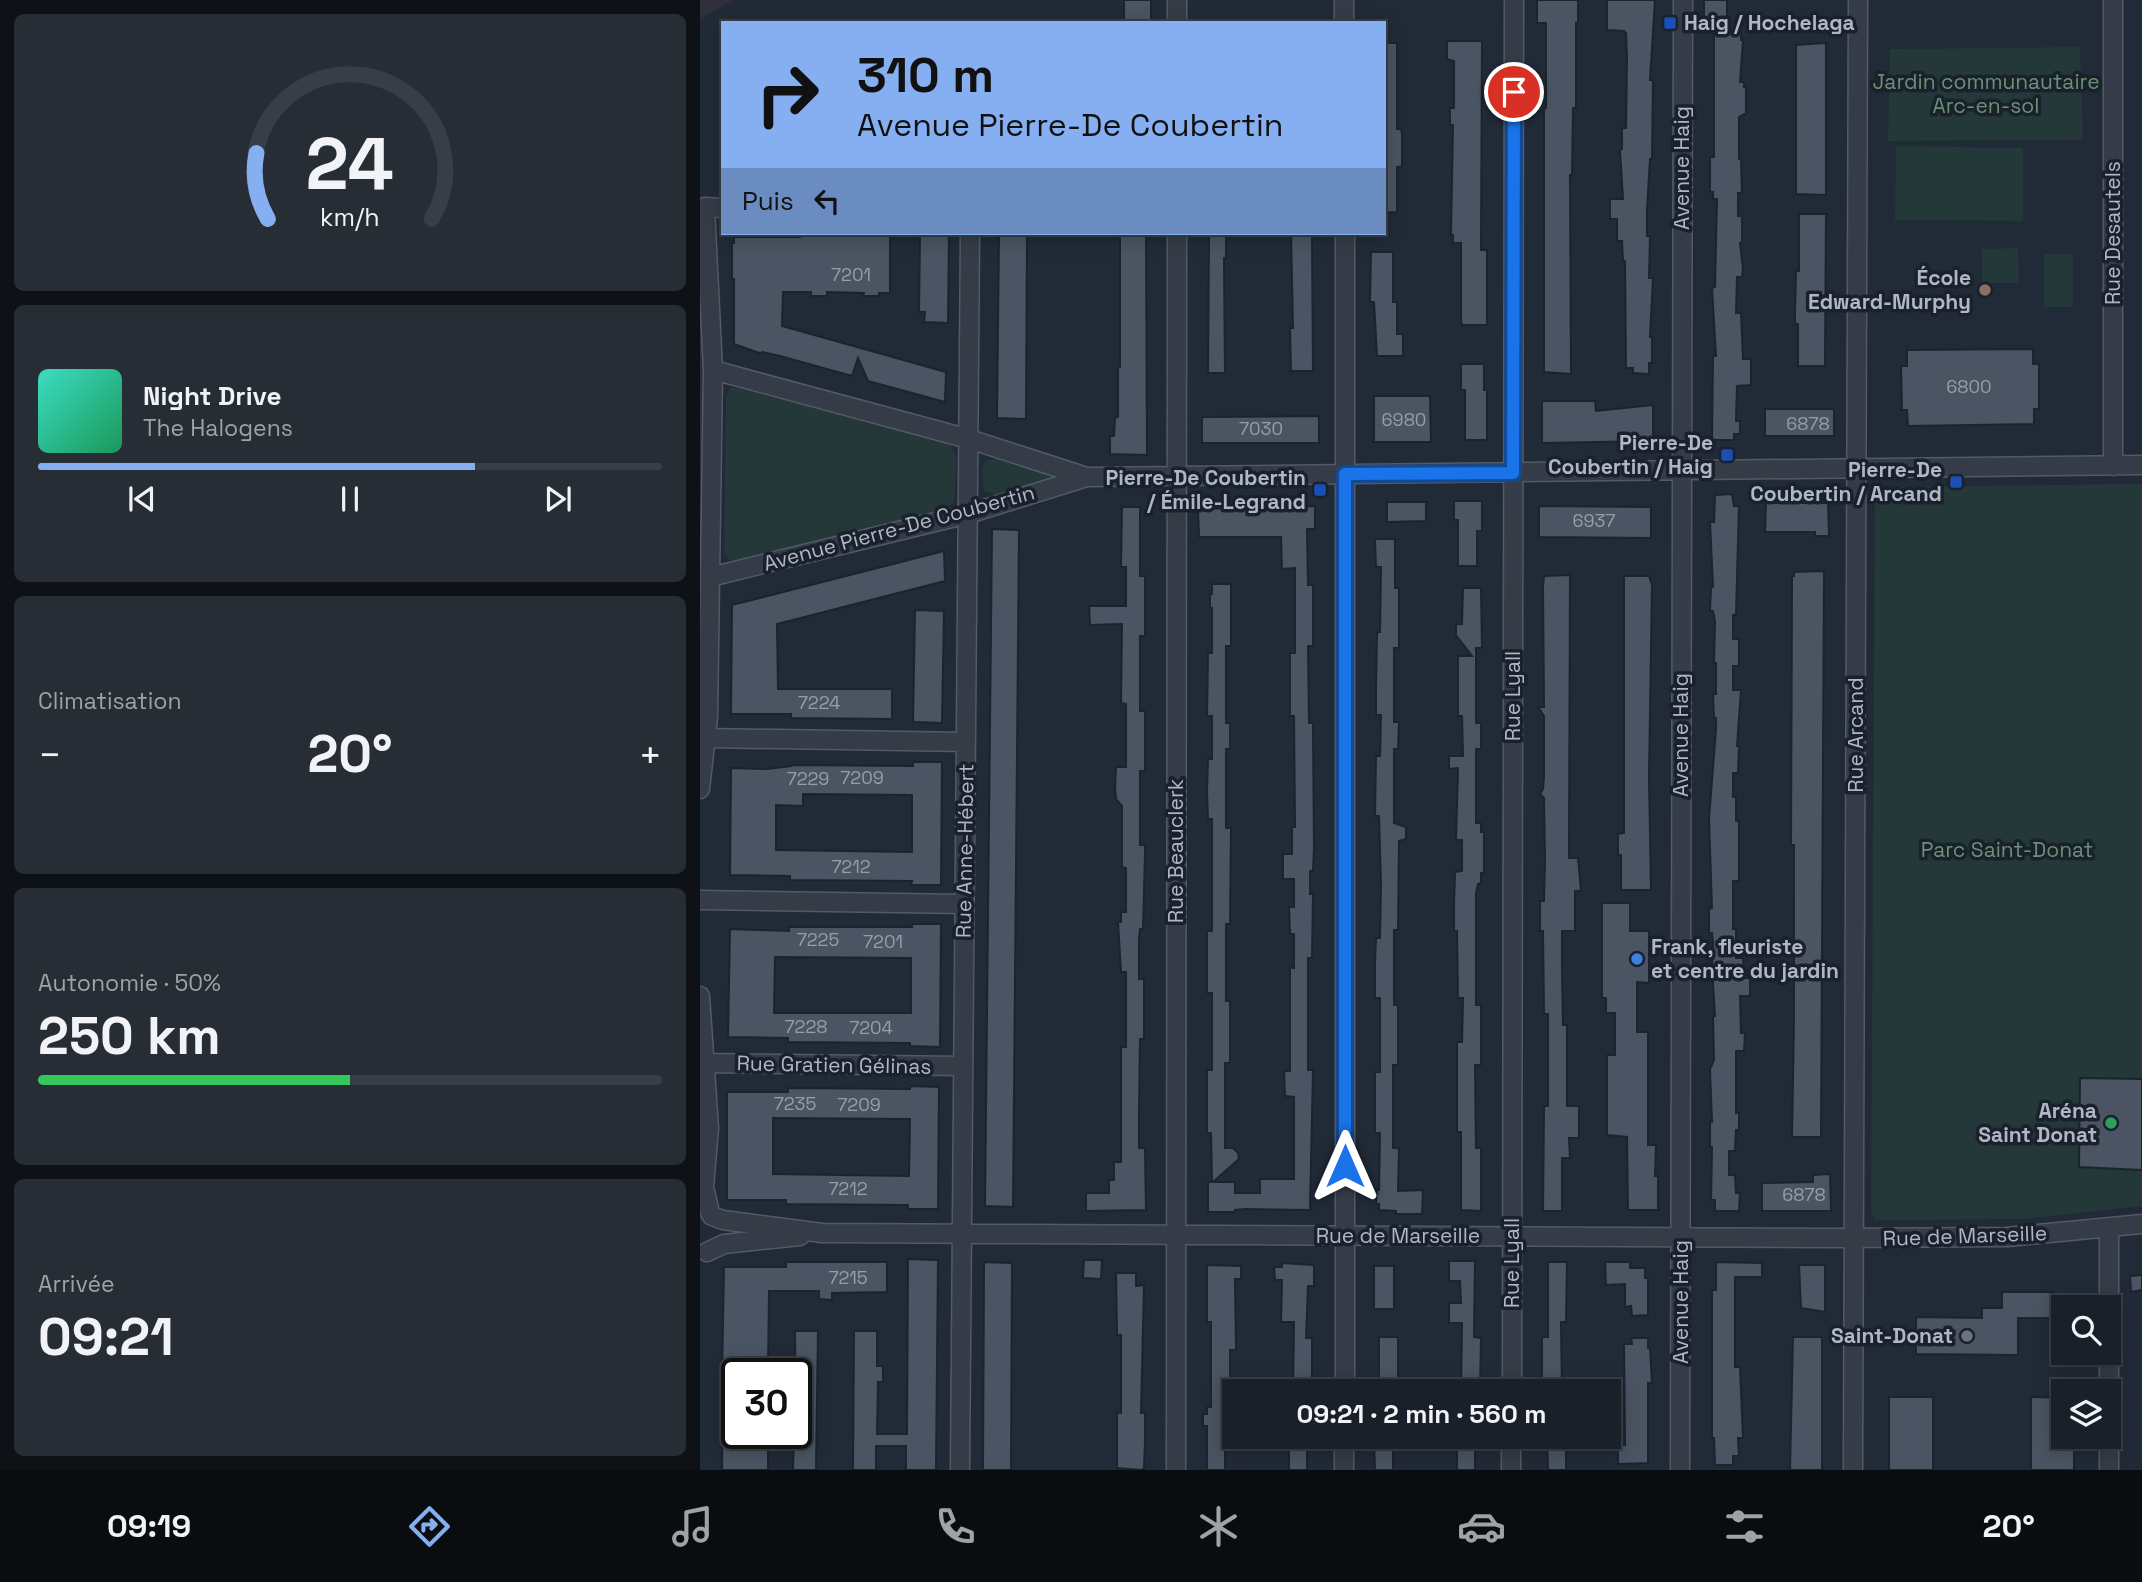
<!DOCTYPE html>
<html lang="fr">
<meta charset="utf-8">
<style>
:root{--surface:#192029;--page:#262d35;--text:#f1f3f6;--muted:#9fa3a8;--line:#373e46;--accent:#86aff2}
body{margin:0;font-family:"Space Grotesk",sans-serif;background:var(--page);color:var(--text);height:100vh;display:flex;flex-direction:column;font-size:26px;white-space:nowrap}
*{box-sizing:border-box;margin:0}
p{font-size:23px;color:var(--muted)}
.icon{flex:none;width:38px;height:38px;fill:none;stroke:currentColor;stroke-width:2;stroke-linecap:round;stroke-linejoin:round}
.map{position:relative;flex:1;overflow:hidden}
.drawer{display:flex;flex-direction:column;gap:14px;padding:14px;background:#0e1217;width:700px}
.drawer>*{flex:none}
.hud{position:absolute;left:21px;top:21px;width:665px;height:214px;border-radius:0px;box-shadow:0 4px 18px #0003,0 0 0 2px var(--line);background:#86aff2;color:#111;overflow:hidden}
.fabs{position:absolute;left:1351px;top:1295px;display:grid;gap:14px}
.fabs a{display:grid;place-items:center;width:70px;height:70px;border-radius:0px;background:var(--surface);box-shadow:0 4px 18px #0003,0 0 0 2px var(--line);font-size:35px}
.speed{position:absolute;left:21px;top:1358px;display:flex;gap:14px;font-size:35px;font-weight:700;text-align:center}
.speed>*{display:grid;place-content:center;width:91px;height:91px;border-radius:50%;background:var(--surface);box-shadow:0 4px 18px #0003,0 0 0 2px var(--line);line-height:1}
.speed .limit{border:4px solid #111;border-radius:10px;background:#fff;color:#111}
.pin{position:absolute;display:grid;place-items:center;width:60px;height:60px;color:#fff;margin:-30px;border:4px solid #fff;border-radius:50%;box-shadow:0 2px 7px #0007}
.me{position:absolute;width:77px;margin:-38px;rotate:0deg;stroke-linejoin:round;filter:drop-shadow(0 0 5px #0008)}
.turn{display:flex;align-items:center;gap:24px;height:147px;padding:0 21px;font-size:32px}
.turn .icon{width:91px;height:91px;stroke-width:2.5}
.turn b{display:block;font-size:49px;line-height:60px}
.then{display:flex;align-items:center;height:66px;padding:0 21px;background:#0003;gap:14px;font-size:26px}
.big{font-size:52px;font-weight:800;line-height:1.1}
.drawer .tile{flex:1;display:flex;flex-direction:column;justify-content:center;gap:10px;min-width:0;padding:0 24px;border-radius:10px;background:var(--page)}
.drawer .dial{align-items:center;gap:0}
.dial svg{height:182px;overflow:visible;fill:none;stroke:var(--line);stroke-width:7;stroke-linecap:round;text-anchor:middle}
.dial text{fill:var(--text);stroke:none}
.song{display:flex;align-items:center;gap:21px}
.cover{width:84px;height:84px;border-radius:10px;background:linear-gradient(135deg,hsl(170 70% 55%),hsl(150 70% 35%))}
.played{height:7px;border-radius:4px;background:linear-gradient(90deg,var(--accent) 70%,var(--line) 70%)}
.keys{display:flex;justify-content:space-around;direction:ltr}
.heat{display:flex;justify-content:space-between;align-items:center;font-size:38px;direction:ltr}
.charge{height:10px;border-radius:5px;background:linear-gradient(90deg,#34c759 50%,var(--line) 0)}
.trip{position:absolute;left:522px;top:1379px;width:399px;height:70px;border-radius:0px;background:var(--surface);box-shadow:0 4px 18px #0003,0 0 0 2px var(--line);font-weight:800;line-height:70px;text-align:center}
.tab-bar{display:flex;height:112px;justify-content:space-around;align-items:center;background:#0a0d10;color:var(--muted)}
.tab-bar .icon{width:49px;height:49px}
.tab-bar .selected{color:var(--accent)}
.tab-bar b{font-size:32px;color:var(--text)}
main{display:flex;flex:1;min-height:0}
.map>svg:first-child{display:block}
.medical{fill:#312f3c}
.green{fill:#243739}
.building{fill:#4a5462;stroke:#1c232e;stroke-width:2;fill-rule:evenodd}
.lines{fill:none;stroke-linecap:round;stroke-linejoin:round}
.minor-casing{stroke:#525a65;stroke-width:21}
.minor{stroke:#353c47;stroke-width:18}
.route-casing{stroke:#114b97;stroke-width:18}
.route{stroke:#1a73e8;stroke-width:12}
.transit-dot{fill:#1a4fb4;stroke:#1a212c;stroke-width:2.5}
.education-dot{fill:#8d6e63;stroke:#1a212c;stroke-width:2.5}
.shop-dot{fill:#3f7fe0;stroke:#1a212c;stroke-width:2.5}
.leisure-dot{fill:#2e9e5b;stroke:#1a212c;stroke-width:2.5}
.worship-dot{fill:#6b7280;stroke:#1a212c;stroke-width:2.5}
.labels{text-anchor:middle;stroke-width:7;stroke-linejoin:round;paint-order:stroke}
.number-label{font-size:18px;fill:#969eac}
.poi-label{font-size:21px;font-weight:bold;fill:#afb7c4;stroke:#1a212c;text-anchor:end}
.park-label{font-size:21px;fill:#689372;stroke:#1a212c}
.street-label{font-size:21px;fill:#afb7c4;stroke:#1a212c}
</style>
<main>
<section class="drawer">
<div class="tile dial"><svg viewBox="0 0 100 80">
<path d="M14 69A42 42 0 1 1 86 69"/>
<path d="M14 69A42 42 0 0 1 9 40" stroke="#86aff2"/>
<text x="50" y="56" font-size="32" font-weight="700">24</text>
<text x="50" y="72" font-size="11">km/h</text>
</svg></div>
<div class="tile">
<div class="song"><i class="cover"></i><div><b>Night Drive</b><p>The Halogens</p></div></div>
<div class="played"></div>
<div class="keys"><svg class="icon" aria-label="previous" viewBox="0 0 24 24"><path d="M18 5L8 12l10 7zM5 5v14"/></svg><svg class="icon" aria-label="pause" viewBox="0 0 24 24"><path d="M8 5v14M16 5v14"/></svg><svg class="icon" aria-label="next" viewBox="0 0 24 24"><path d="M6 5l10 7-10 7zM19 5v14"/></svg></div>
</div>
<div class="tile"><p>Climatisation</p>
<div class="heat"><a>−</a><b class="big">20°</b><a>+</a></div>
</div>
<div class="tile"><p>Autonomie · 50%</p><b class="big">250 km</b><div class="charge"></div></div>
<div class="tile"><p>Arrivée</p><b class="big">09:21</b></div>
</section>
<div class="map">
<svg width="1442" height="1470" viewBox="0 0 1442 1470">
<rect width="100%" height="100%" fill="#212a37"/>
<!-- medical -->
<path class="medical" d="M0,0H33L0,19Z
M0,255L7,375L0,560Z"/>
<!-- green -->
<path class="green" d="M1380,47L1383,140L1188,141L1190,49Z
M1196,146L1323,148V221L1195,220Z
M1318,248L1319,283H1282V249Z
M1344,254H1373V307H1344Z
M41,385L250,443L256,456L255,498L253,504L248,506L249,509L37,564L36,561L29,560L24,553L26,396L30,388H39Z
M296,456L365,476L295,497L294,494L284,491L282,469L285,461L294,459Z
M1442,484V1206L1322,1219L1176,1220L1171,1213L1175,490L1182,487Z"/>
<!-- building -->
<path class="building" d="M424,0H451V23H424Z
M837,0H878V23H876V108H873L872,175H870L871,374L844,372V109L846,108V23H837Z
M907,0H955L950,80H953L952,159H950L947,210V236H950L949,278H953L950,337H952V363H949V374L933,373V368H926L925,261H923L922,241H917V219H910V199H923L920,150L922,149V128H926L927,57L926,33L924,31L907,30Z
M1004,0H1027V33H1041V40H1043L1040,82H1044V87H1046V113L1039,117V159H1041L1042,193H1038V216H1042V243H1040L1043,269L1042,277H1037L1036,313H1041L1043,359H1051V385L1037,386L1036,421H1040V434H1034V440H1012L1013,356H1016L1012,288L1015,287L1017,199H1013V192H1010V157H1014V25H1004Z
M749,41H782L781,250H787V325H762L761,320V243H753V235H751L753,125H750V108H754V61L747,59V42Z
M684,43H697V129H701L702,134V166L697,167V212L684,213Z
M1126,43V195L1096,194V45Z
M1099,214H1126L1125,366H1098V324H1095V312L1096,271H1099Z
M100,233L190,234V293H179V296H163L164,293L127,292V296H111V292H83L82,326L246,372L245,402L168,381L158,358L152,376L80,356L62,352V354L34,344V279H32V243H34V237H100Z
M220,233L249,234L248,323L224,322L225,312H219Z
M299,233H327L326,419L297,418Z
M420,233H446L447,455L410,454V436H414L415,418L418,417V367H420Z
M509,233H526V258H524L525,373H508Z
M591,233H612L613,371H591L590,328H593Z
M671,252H693V302H697V334H703V356H677L674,302H670Z
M1333,349V364H1339V409H1334V424L1208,426L1207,410H1202L1201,366H1207V350Z
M761,364H784V390H787V440H765V390H761Z
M674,396H730L731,442H674Z
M842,401H895L896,411L953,405V441L842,443Z
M1065,409H1134V436H1065Z
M619,416V443H502V417Z
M1032,494L1034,506H1039L1036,615H1033V639H1039V666H1033V690H1041L1037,746H1039L1038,773H1033V797H1036V821H1039V881H1033V929H1036V958H1043L1044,978H1050V996H1040L1041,1033H1045L1044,1051H1036V1113H1039V1130H1036L1035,1151H1029V1175H1035L1036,1193H1040L1039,1211H1015V1200H1011L1012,1147H1010V1122H1012L1010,1069L1014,1060L1013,1016H1015L1012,969L1013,943L1012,933H1009V909L1012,908L1009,819L1016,729V718H1014L1013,694H1016V663H1014L1015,621L1013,611H1010L1011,587H1013L1010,522H1014L1015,495Z
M754,501H782V531H777V566H758V520H754Z
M687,502H726V521L687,522Z
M1066,503H1128L1129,536H1115V532H1065Z
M615,506V529H607L608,585H613V646H608L609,723H613L614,848L613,871H610V894H613L612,958H608V1070H613L610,1210L545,1209L535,1210V1212H508V1182H512L511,1133H507V1070H512V993H507V931H512V819H508L507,792L508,759H512V716H507L508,653H512V608H510V595L512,594V584H531V646H526V723H530V749H526V828H531L530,924H526V1001H530V1063H525V1148H533L538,1153L539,1159L513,1182H535V1193H560V1179H594V1097L585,1096L584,1071H590V967L594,968V934H590L589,907H594V879H583V854H592V827H595L594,716H590V653H595V568L582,569L581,537H499L498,509Z
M839,506L951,507V538L839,537Z
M422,507H440V576H445V636H440V711H445V771H440V845H445V854L443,929H440L439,939V979H444V1039H440L439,1114V1148H445L446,1210L386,1211V1193H409V1180H414V1162H421V1047H426V972H421L418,922H421V912H426V868L422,867V806L416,799L415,788L416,767H426V704L421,703L422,624L390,625L389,606H426V567H421Z
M292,529L319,530L313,1207L285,1206Z
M675,539H695V588H699V648H694V722H699L698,749H694V823L706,827V839L699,841L698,930H694V1005H698V1065H693V1148H699L698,1191L723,1190L722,1214H696V1211L679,1210V1204H676L677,1190H679L680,1133H675V1072H680V998H675V964L676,938H680L681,883L679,816H675L676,756H680L681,715H676V689L677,632H680L681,567H676Z
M244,551L245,581L77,624L78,689H192V719L91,718V714H31L32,605Z
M1124,571L1121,1137H1092L1094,1020V845H1091L1092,576H1094V572Z
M870,575L869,858H878L881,891H875V931H862V969L863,1025H867V1106H879V1138H869L870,1158H862V1211H843L844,1106H848V1014H844L843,931H840V901H844L845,860L844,798L840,794L843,789L844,777V716L838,707H844L843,586L844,576Z
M924,576H949L952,585L949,777L951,890H921V855H918V834L924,833Z
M763,588H781L782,648H776V723H781V749H776V823H781V832H784V873H781V883L778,884L776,893V1005H781V1065H775L776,1148H781V1211L761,1210V1132H757V1042H762L763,998H758L757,931H754V904L755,872L762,871V840H756L758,768L749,769V756H763L762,716H758V656H772L756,635V624H762Z
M215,610L244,611L242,723L213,722Z
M213,762H242L241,885H211L212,881L90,880V876L30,875L31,768L67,769L91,766V765L213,766ZM103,794L212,795V852L76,850V805L103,806Z
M902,903H930V931H949V983L937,982V1032H948V1145H956L955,1176H958V1210H928L927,1137L907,1135V1055H915V1013H906V998H902Z
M212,924H241L240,1047L210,1046V1043L88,1042V1038L28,1037L30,929L89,931V927H212ZM75,957L211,958V1013H74Z
M1380,1078L1442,1079V1170L1379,1167Z
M210,1086L239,1087L238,1209H208V1205L86,1204V1200H27V1092H88V1088L210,1089ZM73,1118L210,1119L209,1176L73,1174Z
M1130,1174L1131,1211H1062V1183L1113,1182V1175Z
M208,1259L238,1260L236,1470H206V1446H176V1470H153L154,1331H177V1366H183V1382H178L177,1434H207Z
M384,1260H402L401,1279L383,1278Z
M749,1261H775L774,1337L781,1338L780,1391H761L762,1323H749V1303H761L760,1281H749Z
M86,1262H187V1292L132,1293V1300L119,1299V1291H69L68,1374H22L24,1267H86Z
M284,1262L312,1263L311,1470H283Z
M848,1262H867L866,1322H861L862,1391H842V1337H848Z
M905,1262H930V1268H945V1278H948V1315L932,1316L931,1306L925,1307V1284L906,1285Z
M1016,1262L1062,1263V1277H1035V1367H1040L1043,1438H1038L1039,1456H1033V1465H1015L1014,1438H1012V1290H1016Z
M582,1263L614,1265V1286H608L606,1338H612V1391H593L594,1322H581L582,1280H575L574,1267H582Z
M507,1265L541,1266V1279H535L536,1350H530V1432L525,1434V1470H507V1426H503V1414H507V1407H511V1322H507Z
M1099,1265H1125V1312L1101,1308Z
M674,1266H694V1309H674Z
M416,1273H436V1286L444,1285L441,1413H445V1442L444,1468L442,1470L417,1468V1413H421V1335H417Z
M1442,1275V1290L1431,1292L1430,1276Z
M1302,1292H1353V1318H1318V1355L1216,1354V1317L1282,1318V1308H1302Z
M95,1331H118L116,1470H93L94,1433H96Z
M679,1337H698V1391H679Z
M1093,1337H1122V1470H1090Z
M931,1338H948V1348H950L952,1383H948V1463L918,1464V1445H925L924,1344H932Z
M1189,1397H1233V1470H1189Z
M1331,1397L1363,1398V1437H1374V1470H1331Z
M23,1399H37V1433H68V1470H22Z
M847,1437H866V1470H848Z
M589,1444H607V1470H589Z
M674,1444H693V1470H675Z
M757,1444H775V1470H757Z"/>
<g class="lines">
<defs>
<path id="minor" d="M644,0V23
M477,23V0
M645,233V1391
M13,370L269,439L387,477
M1413,466V0
M10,577L268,514L387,477L1442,465
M6,738L266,742
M0,789L8,717L13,370L5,207L23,208
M0,900L264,904
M0,996L9,1128L4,1187L10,1213
M5,1063L262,1066
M12,1216L23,1220L122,1233L1139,1238L1307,1237L1442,1224
M7,1252L24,1244L100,1236
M812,1391L814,0
M260,1470L270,233
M476,1470L477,233
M644,1470V1437
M811,1470V1437
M980,1470L983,0
M1153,1470L1158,0
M1409,1470V1228"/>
</defs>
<!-- minor casing -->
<use href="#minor" class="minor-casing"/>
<!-- minor -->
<use href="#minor" class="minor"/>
</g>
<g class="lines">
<defs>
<path id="route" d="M645,1166V474L813,473L814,92"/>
</defs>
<!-- route casing -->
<use href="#route" class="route-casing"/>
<!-- route -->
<use href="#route" class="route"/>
</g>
<!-- markers -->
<g class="transit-dot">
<rect x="963" y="16" width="14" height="14" rx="3.5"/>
<rect x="1020" y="448" width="14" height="14" rx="3.5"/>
<rect x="1249" y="475" width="14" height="14" rx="3.5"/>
<rect x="613" y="483" width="14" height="14" rx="3.5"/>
</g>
<circle class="education-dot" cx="1285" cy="290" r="7"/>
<circle class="shop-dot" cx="937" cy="959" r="7"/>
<circle class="leisure-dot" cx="1411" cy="1123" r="7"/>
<circle class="worship-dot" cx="1267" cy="1336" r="7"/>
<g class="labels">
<!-- number labels -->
<g class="number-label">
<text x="151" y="281">7201</text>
<text x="1269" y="393">6800</text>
<text x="704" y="426">6980</text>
<text x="1108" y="430">6878</text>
<text x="561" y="435">7030</text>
<text x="894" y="527">6937</text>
<text x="119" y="709">7224</text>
<text x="162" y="784">7209</text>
<text x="108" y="785">7229</text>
<text x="151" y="873">7212</text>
<text x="118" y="946">7225</text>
<text x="183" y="948">7201</text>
<text x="106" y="1033">7228</text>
<text x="171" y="1034">7204</text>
<text x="95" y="1110">7235</text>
<text x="159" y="1111">7209</text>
<text x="148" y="1195">7212</text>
<text x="1104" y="1201">6878</text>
<text x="148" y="1284">7215</text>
</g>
<!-- poi labels -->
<g class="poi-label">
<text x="984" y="30" text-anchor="start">Haig / Hochelaga</text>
<text x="1271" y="285">École<tspan x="1271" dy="24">Edward-Murphy</tspan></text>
<text x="1013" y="450">Pierre-De<tspan x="1013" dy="24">Coubertin / Haig</tspan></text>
<text x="1242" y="477">Pierre-De<tspan x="1242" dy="24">Coubertin / Arcand</tspan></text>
<text x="606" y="485">Pierre-De Coubertin<tspan x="606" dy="24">/ Émile-Legrand</tspan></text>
<text x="951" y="954" text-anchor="start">Frank, fleuriste<tspan x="951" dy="24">et centre du jardin</tspan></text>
<text x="1397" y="1118">Aréna<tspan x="1397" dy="24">Saint Donat</tspan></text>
<text x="1253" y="1343">Saint-Donat</text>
</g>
<!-- park labels -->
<g class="park-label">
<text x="1286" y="89">Jardin communautaire<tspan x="1286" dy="24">Arc-en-sol</tspan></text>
<text x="1307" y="857">Parc Saint-Donat</text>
</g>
<!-- street labels -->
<g class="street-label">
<text transform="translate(982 168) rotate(-90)" y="7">Avenue Haig</text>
<text transform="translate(1413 233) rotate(-90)" y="7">Rue Desautels</text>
<text transform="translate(199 528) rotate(-15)" y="7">Avenue Pierre-De Coubertin</text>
<text transform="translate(813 696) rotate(-90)" y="7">Rue Lyall</text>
<text transform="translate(981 735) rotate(-90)" y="7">Avenue Haig</text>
<text transform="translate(1156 735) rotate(-90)" y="7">Rue Arcand</text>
<text transform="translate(265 851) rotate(-89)" y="7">Rue Anne-Hébert</text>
<text transform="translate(476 851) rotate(-90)" y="7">Rue Beauclerk</text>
<text transform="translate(134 1065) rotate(1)" y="7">Rue Gratien Gélinas</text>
<text x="698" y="1243">Rue de Marseille</text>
<text transform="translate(1265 1236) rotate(-2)" y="7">Rue de Marseille</text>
<text transform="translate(812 1263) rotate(-90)" y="7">Rue Lyall</text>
<text transform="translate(981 1302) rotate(-90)" y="7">Avenue Haig</text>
</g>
</g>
</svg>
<div class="fabs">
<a><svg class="icon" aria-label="search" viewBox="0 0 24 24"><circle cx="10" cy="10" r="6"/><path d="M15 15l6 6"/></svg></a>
<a><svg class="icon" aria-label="layers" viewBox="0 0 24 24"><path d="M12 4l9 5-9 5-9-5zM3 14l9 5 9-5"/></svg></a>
</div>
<div class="speed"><div class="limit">30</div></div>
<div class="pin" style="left:814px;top:92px;background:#d93025"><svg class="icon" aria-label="arrive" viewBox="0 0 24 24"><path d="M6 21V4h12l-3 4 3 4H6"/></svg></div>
<svg class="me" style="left:645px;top:1166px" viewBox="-20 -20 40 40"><path d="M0-17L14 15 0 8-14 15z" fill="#1a73e8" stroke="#fff" stroke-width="4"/></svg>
<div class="trip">09:21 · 2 min · 560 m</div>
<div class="hud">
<div class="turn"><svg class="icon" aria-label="right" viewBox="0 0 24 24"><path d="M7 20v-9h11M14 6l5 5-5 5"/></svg><div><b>310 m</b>Avenue Pierre-De Coubertin</div></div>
<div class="then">Puis<svg class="icon" aria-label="left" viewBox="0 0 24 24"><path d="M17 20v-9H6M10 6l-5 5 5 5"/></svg></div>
</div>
</div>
</main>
<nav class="tab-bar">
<b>09:19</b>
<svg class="icon selected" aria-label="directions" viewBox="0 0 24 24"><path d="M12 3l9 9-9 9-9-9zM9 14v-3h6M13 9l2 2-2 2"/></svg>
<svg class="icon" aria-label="music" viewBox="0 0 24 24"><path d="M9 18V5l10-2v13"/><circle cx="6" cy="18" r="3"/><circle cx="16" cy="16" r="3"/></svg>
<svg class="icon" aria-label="phone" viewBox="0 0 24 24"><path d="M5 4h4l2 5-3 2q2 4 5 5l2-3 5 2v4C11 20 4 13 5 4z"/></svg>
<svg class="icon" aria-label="climate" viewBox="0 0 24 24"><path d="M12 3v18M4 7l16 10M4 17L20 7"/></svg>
<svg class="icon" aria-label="car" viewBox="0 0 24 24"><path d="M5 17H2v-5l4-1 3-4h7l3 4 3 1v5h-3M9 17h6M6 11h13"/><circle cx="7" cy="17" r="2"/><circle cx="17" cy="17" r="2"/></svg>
<svg class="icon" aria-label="filters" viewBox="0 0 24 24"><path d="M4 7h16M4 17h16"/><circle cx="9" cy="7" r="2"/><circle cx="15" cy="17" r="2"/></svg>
<b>20°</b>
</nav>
